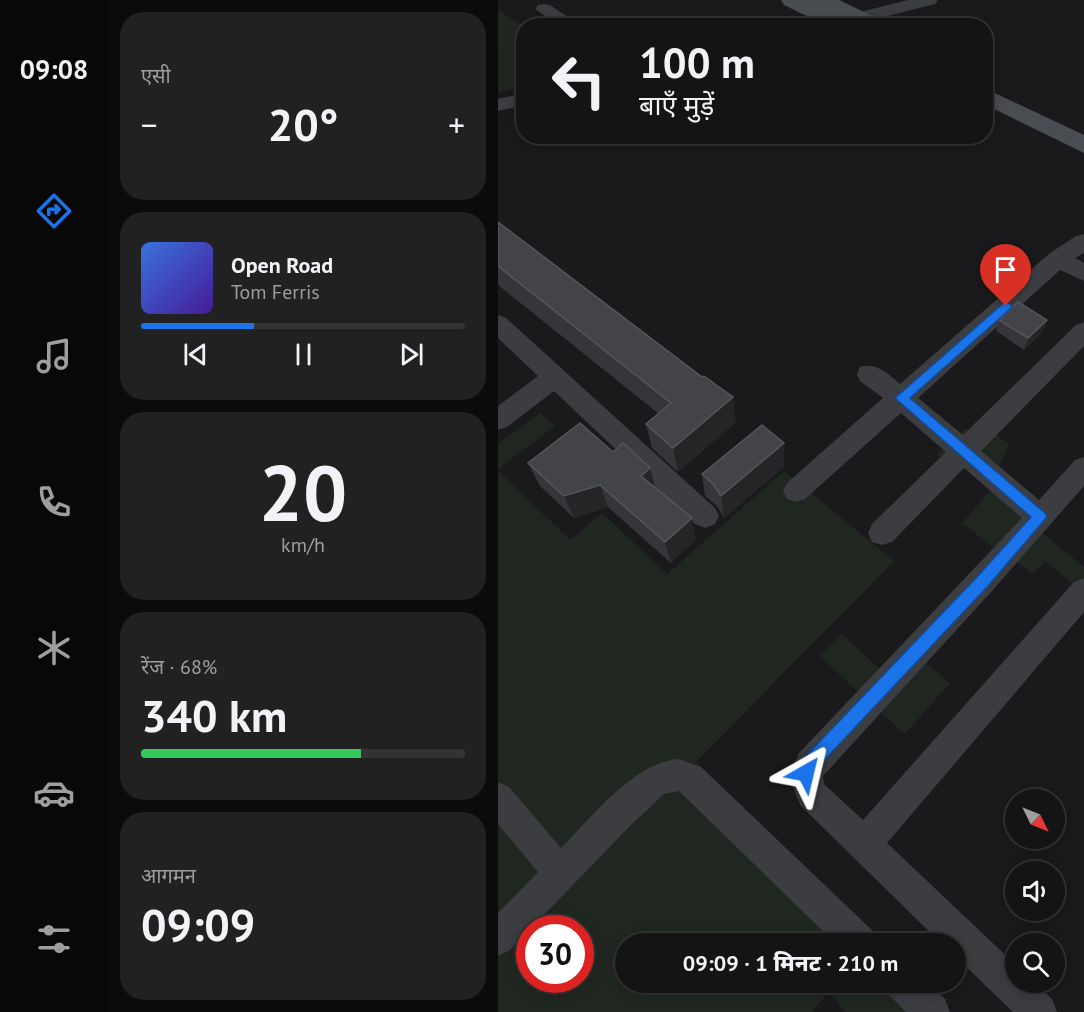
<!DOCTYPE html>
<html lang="hi">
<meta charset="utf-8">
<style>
:root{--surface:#141415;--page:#212122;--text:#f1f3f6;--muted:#9d9ea0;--line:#333334;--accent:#1a73e8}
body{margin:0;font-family:"PT Sans","Noto Sans Devanagari",sans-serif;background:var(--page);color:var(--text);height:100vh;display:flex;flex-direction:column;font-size:22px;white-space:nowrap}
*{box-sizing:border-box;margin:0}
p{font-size:20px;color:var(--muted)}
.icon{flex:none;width:33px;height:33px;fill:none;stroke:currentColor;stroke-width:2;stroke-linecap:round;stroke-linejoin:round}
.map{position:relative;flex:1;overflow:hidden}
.panel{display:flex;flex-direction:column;gap:12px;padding:12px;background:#0b0b0c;width:390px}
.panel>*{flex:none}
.banner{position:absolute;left:18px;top:18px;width:477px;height:126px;border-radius:24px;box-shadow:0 3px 15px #0003,0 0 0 2px var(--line);background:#141415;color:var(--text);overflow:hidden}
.needle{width:39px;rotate:133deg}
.controls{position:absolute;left:507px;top:789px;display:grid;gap:12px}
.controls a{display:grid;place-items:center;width:60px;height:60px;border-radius:50%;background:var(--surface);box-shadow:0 3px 15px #0003,0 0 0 2px var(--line);font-size:30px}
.speed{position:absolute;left:18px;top:915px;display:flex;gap:12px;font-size:30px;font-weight:700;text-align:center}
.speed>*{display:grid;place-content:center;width:78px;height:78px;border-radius:50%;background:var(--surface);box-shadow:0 3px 15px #0003,0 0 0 2px var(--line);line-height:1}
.speed .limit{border:9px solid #d22;background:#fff;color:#111}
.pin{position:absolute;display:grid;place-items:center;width:51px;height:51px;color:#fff;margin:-62px -26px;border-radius:50% 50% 50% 0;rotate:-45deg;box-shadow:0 0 6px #0007}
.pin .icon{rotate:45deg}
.me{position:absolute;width:66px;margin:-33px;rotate:37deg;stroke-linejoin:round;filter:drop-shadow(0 0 4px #0008)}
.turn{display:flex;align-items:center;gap:21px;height:126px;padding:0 24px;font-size:27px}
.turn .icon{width:78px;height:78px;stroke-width:2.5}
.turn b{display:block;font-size:42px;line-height:51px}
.big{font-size:45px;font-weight:800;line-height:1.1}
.panel .widget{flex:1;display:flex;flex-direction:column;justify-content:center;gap:9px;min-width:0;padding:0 21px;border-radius:24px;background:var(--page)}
.panel .dial{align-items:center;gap:0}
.dial b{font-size:78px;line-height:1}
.song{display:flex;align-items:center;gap:18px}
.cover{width:72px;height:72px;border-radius:9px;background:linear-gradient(135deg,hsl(220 70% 55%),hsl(260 70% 35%))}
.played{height:6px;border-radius:3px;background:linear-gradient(90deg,var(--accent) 35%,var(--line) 35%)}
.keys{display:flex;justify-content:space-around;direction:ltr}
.heat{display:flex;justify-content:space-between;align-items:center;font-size:33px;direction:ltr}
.charge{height:9px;border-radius:4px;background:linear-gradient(90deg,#34c759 68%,var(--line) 0)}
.trip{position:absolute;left:117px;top:933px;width:351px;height:60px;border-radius:30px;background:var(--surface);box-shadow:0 3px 15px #0003,0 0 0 2px var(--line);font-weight:800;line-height:60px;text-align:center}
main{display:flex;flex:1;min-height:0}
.tabs{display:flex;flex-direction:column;width:108px;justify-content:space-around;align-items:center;background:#080808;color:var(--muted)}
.tabs .icon{width:42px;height:42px}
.tabs .current{color:var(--accent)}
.tabs b{font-size:27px;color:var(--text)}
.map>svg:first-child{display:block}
.green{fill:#202720;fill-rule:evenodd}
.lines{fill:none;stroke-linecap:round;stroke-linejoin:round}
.street{fill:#3b3d41;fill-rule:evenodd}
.secondary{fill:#494c51;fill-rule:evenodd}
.wall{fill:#36363a}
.shaded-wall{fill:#252528}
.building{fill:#434448;stroke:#53565a;stroke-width:1.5}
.route{fill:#1a73e8;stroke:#114b97;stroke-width:1.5}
</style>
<main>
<nav class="tabs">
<b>09:08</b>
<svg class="icon current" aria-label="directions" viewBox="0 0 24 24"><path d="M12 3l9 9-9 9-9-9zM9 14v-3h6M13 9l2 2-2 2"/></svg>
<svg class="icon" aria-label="music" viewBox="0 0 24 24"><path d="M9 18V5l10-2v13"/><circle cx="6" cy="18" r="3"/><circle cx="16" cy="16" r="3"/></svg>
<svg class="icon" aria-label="phone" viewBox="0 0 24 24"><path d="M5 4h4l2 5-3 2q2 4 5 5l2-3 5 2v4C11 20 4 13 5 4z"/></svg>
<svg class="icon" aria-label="climate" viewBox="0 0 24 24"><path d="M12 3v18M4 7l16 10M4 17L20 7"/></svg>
<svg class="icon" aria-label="car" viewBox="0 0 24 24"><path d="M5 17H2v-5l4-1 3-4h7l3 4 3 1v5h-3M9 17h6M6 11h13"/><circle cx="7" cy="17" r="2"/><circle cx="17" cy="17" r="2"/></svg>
<svg class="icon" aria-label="filters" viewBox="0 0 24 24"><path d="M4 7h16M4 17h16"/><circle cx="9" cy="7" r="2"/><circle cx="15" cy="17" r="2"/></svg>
</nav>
<section class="panel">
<div class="widget"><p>एसी</p>
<div class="heat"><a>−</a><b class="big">20°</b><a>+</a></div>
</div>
<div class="widget">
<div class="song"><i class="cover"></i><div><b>Open Road</b><p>Tom Ferris</p></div></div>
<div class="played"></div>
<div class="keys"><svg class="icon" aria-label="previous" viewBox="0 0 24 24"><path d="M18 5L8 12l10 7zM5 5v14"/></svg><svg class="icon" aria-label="pause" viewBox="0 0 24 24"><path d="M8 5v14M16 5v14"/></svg><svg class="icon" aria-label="next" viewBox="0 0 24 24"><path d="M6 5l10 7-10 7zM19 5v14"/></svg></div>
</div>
<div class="widget dial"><b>20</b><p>km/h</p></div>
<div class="widget"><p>रेंज · 68%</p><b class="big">340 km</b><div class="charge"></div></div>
<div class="widget"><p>आगमन</p><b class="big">09:09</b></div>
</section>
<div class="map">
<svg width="586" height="1012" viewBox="0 0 586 1012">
<rect width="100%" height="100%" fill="#1a1a1c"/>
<!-- green -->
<path class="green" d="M0,10L26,26L25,86L0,92Z
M42,413L57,426L0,469V444Z
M466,429L494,432L511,444L501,466L543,502L496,548L464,523L503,479L450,463L439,454Z
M0,470L72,540L104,513L169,574L286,471L396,561L198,762L371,941L369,944H128V982L338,983L314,1012H0ZM32,928H82V980H32Z
M532,523L586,567V593L547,561L534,574L505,550Z
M344,634L384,671L362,694L322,656Z
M413,650L452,683L407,734L368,699Z
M344,983H383L410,1012H347L333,995Z"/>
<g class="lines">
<!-- street -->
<path class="street" d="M410,0H440L437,4L351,26L327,24L330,20Z
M46,4L52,5L83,26H61L37,9L40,5Z
M26,93V105L0,111V99Z
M586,234V253L577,258L586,263V281L562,270L420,398L465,435L578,325L586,322V346L483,451L541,500L577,460L586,457V486L494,591L325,776L326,784L365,820L576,582L586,578V612L389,843L518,965V982H536L554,999L559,1012H515L458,957V944H444L303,806C292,783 291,776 301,753L524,518L466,468L394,542L384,545L374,542L370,533L374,524L448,452L403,413L307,499L298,502L289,499L285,491L289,483L385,398L362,381L359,374L362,367C379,362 390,374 402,384L552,253L578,236Z
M0,315L8,318L217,508L221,516L217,524L207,528L197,524L56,391L9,427L0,430V406L40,376L0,338Z
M181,759L203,767L376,932L381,944H338L181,791L166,794L132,826L12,950L0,956V913L40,872L0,824V782L11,787L63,848C94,817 136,762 181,759Z
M386,982H430L447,999L452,1012H408L391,995Z"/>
<!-- secondary -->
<path class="secondary" d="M283,0H341L385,21L388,26H359L351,22L350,26H329L286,5Z
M488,89L586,135V153L488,105Z"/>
</g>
<!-- wall -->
<path class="wall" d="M0,222L204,377L238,422L180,472L154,448L148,424L161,414L0,285Z
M501,320H549L545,331L526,350L498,331Z
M286,443V467L226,518L219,506L207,496L204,474Z
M115,452L152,468L158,488L198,539L173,563L110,507L76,518L42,486L30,463Z"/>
<!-- shaded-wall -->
<path class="shaded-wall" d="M549,320L545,331L526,350L530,338Z
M235,397L238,422L180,472L175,448Z
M286,443V467L226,518L223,496Z
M152,468L158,491L143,476Z
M102,485L110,507L76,518L66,496Z
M194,518L198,539L173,563L167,542Z"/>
<!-- building -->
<path class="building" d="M0,222L204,377L206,376L235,397L175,448L148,424L173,403L0,266Z
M520,302L549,320L530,338L501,320Z
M82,423L115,452L125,443L152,468L143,476L194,518L167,542L102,485L66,496L30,463Z
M264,425L286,443L223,496L215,484L204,474Z"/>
<!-- route -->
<path class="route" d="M508,301L514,306L512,309L412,398L547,513L549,517L490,586L318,769L313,779L308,781L302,779L300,773L306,758L479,577L533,517L397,398Z"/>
</svg>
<div class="controls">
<a><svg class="needle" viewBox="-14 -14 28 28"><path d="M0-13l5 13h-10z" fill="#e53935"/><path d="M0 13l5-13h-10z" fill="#9d9ea0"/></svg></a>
<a><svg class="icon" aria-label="sound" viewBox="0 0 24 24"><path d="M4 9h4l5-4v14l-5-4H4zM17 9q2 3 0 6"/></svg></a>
<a><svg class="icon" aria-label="search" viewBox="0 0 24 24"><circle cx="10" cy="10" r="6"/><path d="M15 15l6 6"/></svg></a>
</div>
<div class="speed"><div class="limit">30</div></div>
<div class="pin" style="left:508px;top:306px;background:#d93025"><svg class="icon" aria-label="arrive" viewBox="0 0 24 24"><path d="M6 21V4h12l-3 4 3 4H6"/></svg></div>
<svg class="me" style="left:308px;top:773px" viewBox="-20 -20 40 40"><path d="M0-17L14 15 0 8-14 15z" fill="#1a73e8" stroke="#fff" stroke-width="4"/></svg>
<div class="trip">09:09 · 1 मिनट · 210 m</div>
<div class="banner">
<div class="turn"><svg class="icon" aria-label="left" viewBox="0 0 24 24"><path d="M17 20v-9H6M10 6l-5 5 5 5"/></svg><div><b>100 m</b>बाएँ मुड़ें</div></div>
</div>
</div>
</main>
